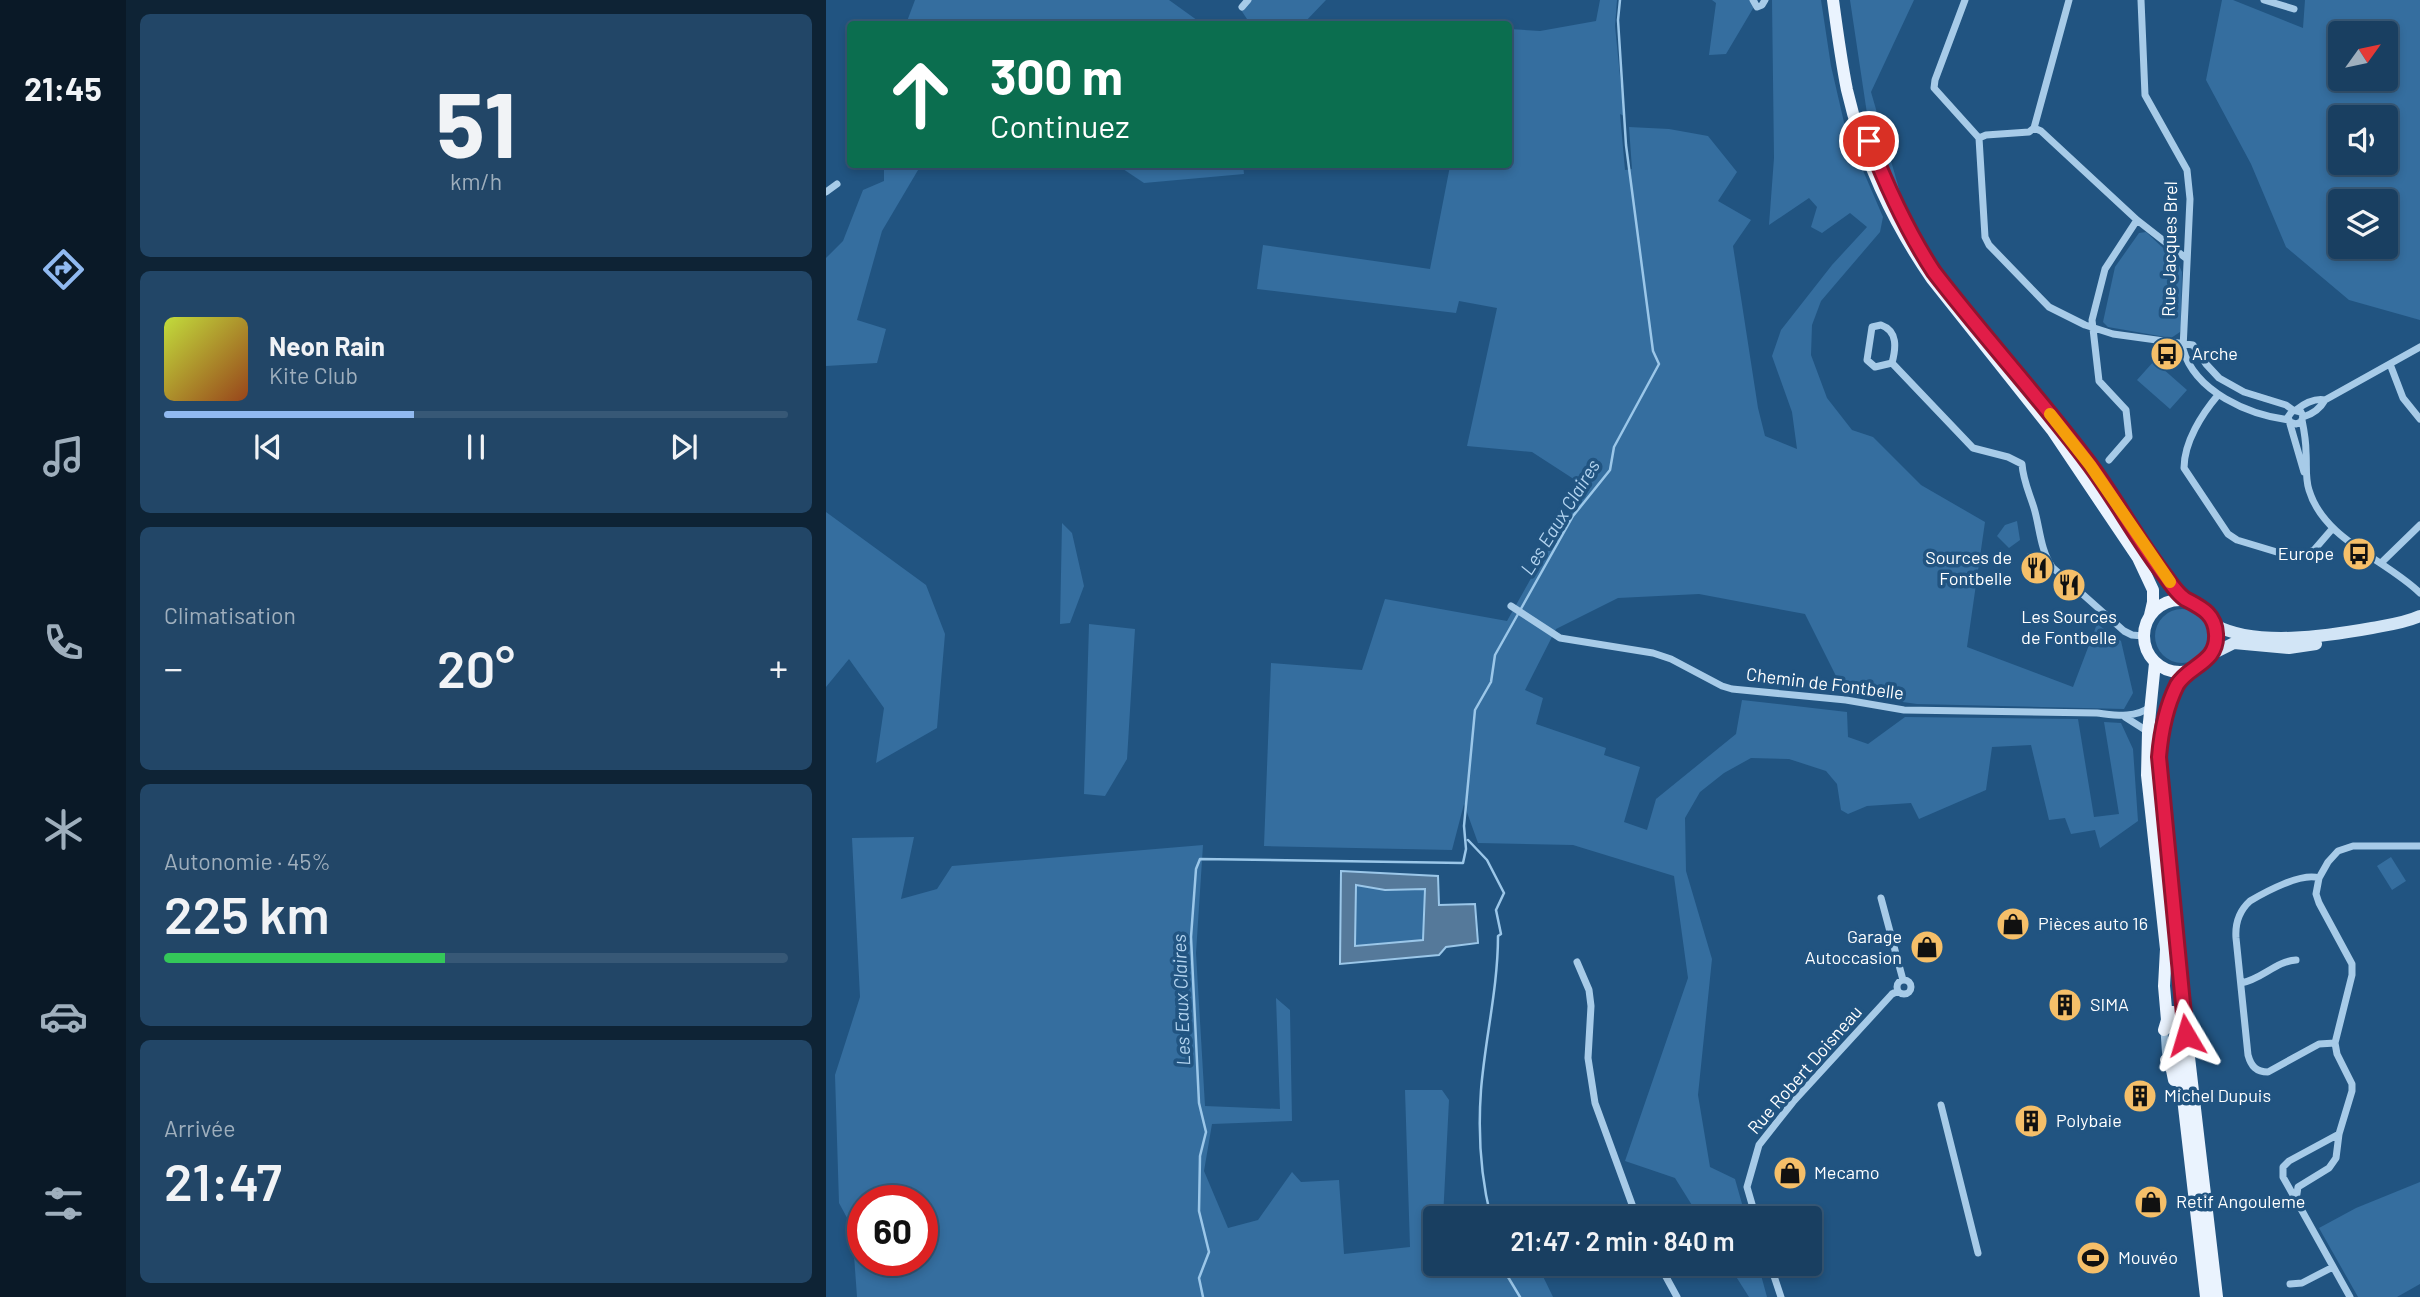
<!DOCTYPE html>
<html lang="fr">
<meta charset="utf-8">
<style>
:root{--surface:#193f61;--page:#224667;--text:#f1f3f6;--muted:#9fafbd;--line:#375876;--accent:#90b9f0}
body{margin:0;font-family:Barlow,sans-serif;background:var(--page);color:var(--text);height:100vh;display:flex;flex-direction:column;font-size:26px;white-space:nowrap}
*{box-sizing:border-box;margin:0}
p{font-size:23px;color:var(--muted)}
.icon{flex:none;width:38px;height:38px;fill:none;stroke:currentColor;stroke-width:2;stroke-linecap:round;stroke-linejoin:round}
.map{position:relative;flex:1;overflow:hidden}
.panel{display:flex;flex-direction:column;gap:14px;padding:14px;background:#0e2335;width:700px}
.panel>*{flex:none}
.banner{position:absolute;left:21px;top:21px;width:665px;height:147px;border-radius:7px;box-shadow:0 4px 10px #0003,0 0 0 2px var(--line);background:#0b6e4f;color:#fff;overflow:hidden}
.needle{width:46px;rotate:57deg}
.tools{position:absolute;left:1502px;top:21px;display:grid;gap:14px}
.tools a{display:grid;place-items:center;width:70px;height:70px;border-radius:7px;background:var(--surface);box-shadow:0 4px 10px #0003,0 0 0 2px var(--line);font-size:35px}
.speed{position:absolute;left:21px;top:1185px;display:flex;gap:14px;font-size:35px;font-weight:700;text-align:center}
.speed>*{display:grid;place-content:center;width:91px;height:91px;border-radius:50%;background:var(--surface);box-shadow:0 4px 10px #0003,0 0 0 2px var(--line);line-height:1}
.speed .limit{border:10px solid #d22;background:#fff;color:#111}
.pin{position:absolute;display:grid;place-items:center;width:60px;height:60px;color:#fff;margin:-30px;border:4px solid #fff;border-radius:50%;box-shadow:0 2px 7px #0007}
.me{position:absolute;width:77px;margin:-38px;rotate:353deg;stroke-linejoin:round;filter:drop-shadow(0 0 5px #0008)}
.turn{display:flex;align-items:center;gap:24px;height:147px;padding:0 28px;font-size:32px}
.turn .icon{width:91px;height:91px;stroke-width:2.5}
.turn b{display:block;font-size:49px;line-height:60px}
.big{font-size:52px;font-weight:600;line-height:1.1}
.panel .tile{flex:1;display:flex;flex-direction:column;justify-content:center;gap:10px;min-width:0;padding:0 24px;border-radius:10px;background:var(--page)}
.panel .dial{align-items:center;gap:0}
.dial b{font-size:91px;line-height:1}
.song{display:flex;align-items:center;gap:21px}
.cover{width:84px;height:84px;border-radius:10px;background:linear-gradient(135deg,hsl(70 70% 55%),hsl(20 70% 35%))}
.played{height:7px;border-radius:4px;background:linear-gradient(90deg,var(--accent) 40%,var(--line) 40%)}
.keys{display:flex;justify-content:space-around;direction:ltr}
.heat{display:flex;justify-content:space-between;align-items:center;font-size:38px;direction:ltr}
.charge{height:10px;border-radius:5px;background:linear-gradient(90deg,#34c759 45%,var(--line) 0)}
.trip{position:absolute;left:597px;top:1206px;width:399px;height:70px;border-radius:7px;background:var(--surface);box-shadow:0 4px 10px #0003,0 0 0 2px var(--line);font-weight:600;line-height:70px;text-align:center}
main{display:flex;flex:1;min-height:0}
.menu{display:flex;flex-direction:column;width:126px;justify-content:space-around;align-items:center;background:#0a1927;color:var(--muted)}
.menu .icon{width:49px;height:49px}
.menu .selected{color:var(--accent)}
.menu b{font-size:32px;color:var(--text)}
.map>svg:first-child{display:block}
.green{fill:#356e9f;fill-rule:evenodd}
.water{fill:#55799a;stroke:#9bc7e9;stroke-width:2;fill-rule:evenodd}
.lines{fill:none;stroke-linecap:round;stroke-linejoin:round}
.stream{stroke:#9bc7e9;stroke-width:2.5}
.minor{stroke:#a7cbe8;stroke-width:7}
.secondary{stroke:#d2e5f6;stroke-width:12}
.primary{stroke:#eaf3fe;stroke-width:12}
.route-casing{stroke:#92132f;stroke-width:18}
.route{stroke:#e11d48;stroke-width:12}
.slow{stroke:#f59e0b;stroke-width:12}
.labels{text-anchor:middle;stroke-width:7;stroke-linejoin:round;paint-order:stroke}
.street-label{font-size:18px;fill:#fff;stroke:#215481}
.poi-label{font-size:18px;fill:#fff;stroke:#215481;text-anchor:start}
.water-label{font-size:19px;font-style:italic;fill:#b3d4f0;stroke:#215481}
</style>
<main>
<nav class="menu">
<b>21:45</b>
<svg class="icon selected" aria-label="directions" viewBox="0 0 24 24"><path d="M12 3l9 9-9 9-9-9zM9 14v-3h6M13 9l2 2-2 2"/></svg>
<svg class="icon" aria-label="music" viewBox="0 0 24 24"><path d="M9 18V5l10-2v13"/><circle cx="6" cy="18" r="3"/><circle cx="16" cy="16" r="3"/></svg>
<svg class="icon" aria-label="phone" viewBox="0 0 24 24"><path d="M5 4h4l2 5-3 2q2 4 5 5l2-3 5 2v4C11 20 4 13 5 4z"/></svg>
<svg class="icon" aria-label="climate" viewBox="0 0 24 24"><path d="M12 3v18M4 7l16 10M4 17L20 7"/></svg>
<svg class="icon" aria-label="car" viewBox="0 0 24 24"><path d="M5 17H2v-5l4-1 3-4h7l3 4 3 1v5h-3M9 17h6M6 11h13"/><circle cx="7" cy="17" r="2"/><circle cx="17" cy="17" r="2"/></svg>
<svg class="icon" aria-label="filters" viewBox="0 0 24 24"><path d="M4 7h16M4 17h16"/><circle cx="9" cy="7" r="2"/><circle cx="15" cy="17" r="2"/></svg>
</nav>
<section class="panel">
<div class="tile dial"><b>51</b><p>km/h</p></div>
<div class="tile">
<div class="song"><i class="cover"></i><div><b>Neon Rain</b><p>Kite Club</p></div></div>
<div class="played"></div>
<div class="keys"><svg class="icon" aria-label="previous" viewBox="0 0 24 24"><path d="M18 5L8 12l10 7zM5 5v14"/></svg><svg class="icon" aria-label="pause" viewBox="0 0 24 24"><path d="M8 5v14M16 5v14"/></svg><svg class="icon" aria-label="next" viewBox="0 0 24 24"><path d="M6 5l10 7-10 7zM19 5v14"/></svg></div>
</div>
<div class="tile"><p>Climatisation</p>
<div class="heat"><a>−</a><b class="big">20°</b><a>+</a></div>
</div>
<div class="tile"><p>Autonomie · 45%</p><b class="big">225 km</b><div class="charge"></div></div>
<div class="tile"><p>Arrivée</p><b class="big">21:47</b></div>
</section>
<div class="map">
<svg width="1594" height="1297" viewBox="0 0 1594 1297">
<rect width="100%" height="100%" fill="#215481"/>
<!-- green -->
<path class="green" d="M89,0H343L375,23L80,24Z
M426,0H500L477,24H416L421,19L415,10Z
M774,0H791L789,26L798,116L794,114L799,170L806,169L803,127L843,129L882,136L911,172L892,201L925,220L907,246L932,408L939,436L971,449L966,412L946,356L955,330L1006,265L1041,227L1024,213L996,233L985,227L991,207L983,198L943,225L948,158L946,0H995L1005,66L1020,131L1057,217L1054,232L995,301L986,325L985,355L1001,398L1026,430L1047,437L1095,485L1159,522L1141,647L1247,687L1271,624L1295,641L1307,693L1298,709L1091,704L1019,694L979,614L873,594L792,598L730,629L699,690L717,698L710,724L780,748L778,755L814,767L798,822L821,830L830,799L910,734L916,700L1021,712L1022,737L1042,744L1079,717L1252,719L1268,817L1293,814L1278,722L1295,723L1307,749L1312,821L1274,848L1269,830L1245,834L1239,818L1223,820L1205,745L1166,747L1160,790L1093,819L1085,803L1041,806L1022,814L1015,810L1011,784L1000,771L963,759L925,758L898,773L874,792L859,818L860,871L886,959L872,1095L884,1167L909,1179L920,1218H874L849,1178L799,1161L862,978L848,876L747,845L652,843L638,804L626,850L438,846L445,663L536,670L559,599L681,621L713,564L760,487L706,452L641,446L671,308L633,301L630,313L431,289L437,245L604,269L624,166L682,164L683,29L714,31L770,21Z
M886,0H932L900,54L883,55L890,3Z
M1024,0H1088L1045,92L1076,199L1043,127Z
M1396,0H1407L1477,28L1479,0H1594V320L1523,300L1460,247L1425,164L1380,80ZM1514,33H1559V79H1514ZM1514,117H1559V163H1514ZM1514,201H1559V247H1514Z
M58,165H95L56,231L31,320L60,329L51,363L0,366V258L17,241L37,190L58,181Z
M291,165H417L418,174L318,183Z
M1320,232L1351,261L1356,272L1355,328L1354,332L1345,338L1282,327L1277,322L1289,267L1313,233Z
M1328,361L1361,390L1344,409L1311,380Z
M0,512L100,585L119,634L111,728L50,763L58,708L23,659L0,687Z
M1191,521L1194,540L1183,548L1171,536L1179,525Z
M236,523L246,533L258,586L244,623L234,624Z
M1329 636a27 27 0 1 1 54 0a27 27 0 1 1-54 0Z
M263,624L309,629L301,759L279,796L258,794Z
M88,837L75,899L111,889L126,866L377,845L370,953L379,1106L454,1109L450,998L464,1010L466,1121L386,1124L378,1171L402,1228L432,1220L466,1172L475,1182L513,1180L518,1254L584,1247L579,1090H616L623,1100L617,1218H609V1264H711L727,1297H31L26,1227L13,1203L9,1075L34,997L26,838ZM37,1200H96V1260H37Z
M1565,857L1580,881L1566,890L1551,866Z
M530,884L559,890L600,889L598,940L528,946Z
M1594,1182V1284L1571,1297H1532L1493,1228L1530,1208Z
M902,1264H932L941,1297H923Z"/>
<!-- water -->
<path class="water" d="M515,871L612,876L613,905L649,904L652,943L620,947L613,955L514,964ZM530,885L559,890L599,889L597,940L529,946Z"/>
<g class="lines">
<!-- stream -->
<path class="stream" d="M642,840L661,860L678,893L670,910L675,934L672,936C672,988 659,1039 655,1090C652,1131 655,1178 665,1218
M677,1264L679,1272L694,1297
M377,1297L373,1278L383,1252L373,1211L374,1156L380,1132L373,1103L365,937L370,869L374,859L637,863L640,849L638,826L649,710L665,682L669,655L747,516L784,470L788,447L833,364L827,351L800,145L792,20L794,0"/>
<!-- minor -->
<path class="minor" d="M927,0L931,7L936,5L939,0
M1139,0L1109,80L1108,88L1153,138L1159,237L1163,245L1223,307L1259,325L1287,334L1367,345L1380,364L1393,378L1418,392L1460,405L1467,410
M1315,0L1319,95L1361,170L1364,199L1357,349C1369,392 1423,415 1463,420
M1438,0L1468,9
M416,7L422,0
M1208,128L1243,0
M1153,138L1160,135L1203,132L1208,128L1215,131L1311,220L1361,259
M0,192L11,184
M1055,325C1072,331 1070,348 1066,363L1049,367L1041,360L1046,327Z
M1066,363L1147,448L1182,457L1196,464C1197,480 1203,492 1208,508C1214,528 1214,549 1226,567L1298,631L1306,635L1317,636
M1564,364L1577,398L1594,419
M1392,395C1376,414 1358,442 1358,468L1402,534L1411,540L1471,558L1488,550L1507,528
M1470,410C1479,403 1488,398 1499,400L1594,347
M1477,417C1487,414 1494,409 1499,400
M1476,420C1478,430 1480,441 1480,452C1481,465 1479,478 1483,490C1498,540 1559,559 1594,593
M1464,422L1470,424L1475,422L1477,417L1475,412L1467,410L1462,417L1478,472
M1283,460L1303,437L1300,410L1273,381L1266,320L1279,269L1311,220
M1555,563L1594,525
M685,606L734,638L827,653L845,659L896,686L906,689L1020,700L1078,710L1271,713C1289,715 1308,719 1324,707
M1299,717L1321,731
M1493,878C1476,872 1439,892 1424,901C1413,911 1409,924 1410,938L1422,1055C1425,1066 1430,1072 1442,1072L1493,1044L1509,1043
M1055,898L1077,980
M751,962L763,990L765,1006L762,1058L769,1103L811,1218
M1071 987a7 7 0 1 1 14 0a7 7 0 1 1-14 0Z
M1415,983C1435,980 1450,961 1470,960
M1338,1030L1340,1060
M1115,1105L1152,1253
M1513,1134L1463,1161L1457,1167V1177L1470,1200L1472,1187L1503,1168L1510,1158L1513,1134L1526,1091V1084L1511,1054L1509,1043L1526,975V964L1493,903L1490,894L1493,878L1502,862L1512,851L1527,846H1594
M1470,1200L1524,1297
M930,1218L921,1187L933,1145L967,1102L1066,994L1072,991
M833,1264L851,1297
M944,1264L955,1297
M1464,1284L1476,1283L1507,1267"/>
<!-- secondary -->
<path class="secondary" d="M1389,625C1429,647 1502,636 1546,628C1562,625 1579,623 1594,616
M1386,654L1408,643L1463,648L1490,644"/>
<!-- primary -->
<path class="primary" d="M1007,0C1011,30 1015,60 1021,90C1036,156 1067,223 1106,279L1226,430L1312,558L1327,590V602L1324,615
M1214,402L1264,465L1330,563L1360,600
M1318 636a36 36 0 1 1 72 0a36 36 0 1 1-72 0Z
M1329,663L1322,732L1321,775L1340,949L1338,986L1341,1020L1338,1030
M1361,672C1340,697 1332,735 1333,767L1354,980L1391,1297
M1347,1012L1380,1297
M1340,1060L1346,1070L1348,1080"/>
</g>
<g class="lines">
<defs>
<path id="route" d="M1043,141C1061,187 1081,231 1108,272C1158,337 1213,397 1262,462C1290,499 1311,540 1340,577C1345,584 1353,596 1361,600C1376,608 1389,614 1390,634C1392,663 1363,665 1351,685C1340,707 1335,733 1333,757L1360,1035"/>
</defs>
<!-- route casing -->
<use href="#route" class="route-casing"/>
<!-- route -->
<use href="#route" class="route"/>
<!-- slow -->
<path class="slow" d="M1224,414L1264,465L1344,582"/>
</g>
<!-- icons -->
<defs>
<symbol id="bus-disc" viewBox="-11 -11 22 22"><circle r="9.5" fill="#f5bf69" stroke="#215481"/><path d="M-5-6H5V4H4V6H2V4H-2V6H-4V4H-5ZM-3.5-4V0h7V-4ZM-3.5 1.2v1.5H-2V1.2ZM2 1.2v1.5H3.5V1.2Z" fill="#111"/></symbol>
<symbol id="restaurant-disc" viewBox="-11 -11 22 22"><circle r="9.5" fill="#f5bf69" stroke="#215481"/><path d="M-5-6h1v4h1v-4h1v4h1v-4h1v5L-1.5 .5V6h-2V.5L-5-1ZM5-6V6H3V1.5H1.5Q1.5-4 5-6Z" fill="#111"/></symbol>
<symbol id="shop-disc" viewBox="-11 -11 22 22"><circle r="9.5" fill="#f5bf69" stroke="#215481"/><path d="M-5-2.5h2.3a2.7 3.5 0 0 1 5.4 0H5L5.5 6h-11ZM-1.5-2.5h3a1.5 2.3 0 0 0-3 0Z" fill="#111"/></symbol>
<symbol id="building-disc" viewBox="-11 -11 22 22"><circle r="9.5" fill="#f5bf69" stroke="#215481"/><path d="M-4-6H4V6H1V3H-1V6H-4ZM-2.5-4.3h1.7v1.8h-1.7ZM.8-4.3h1.7v1.8H.8ZM-2.5-1h1.7V.8h-1.7ZM.8-1h1.7V.8H.8Z" fill="#111"/></symbol>
<symbol id="stadium-disc" viewBox="-11 -11 22 22"><circle r="9.5" fill="#f5bf69" stroke="#215481"/><path d="M0-5a6.5 5 0 1 0 0 10a6.5 5 0 1 0 0-10ZM-3.5-1.8h7v3.6h-7Z" fill="#111"/></symbol>
</defs>
<g fill-rule="evenodd">
<use href="#bus-disc" x="1322" y="335" width="38" height="38"/>
<use href="#bus-disc" x="1514" y="535" width="38" height="38"/>
<use href="#restaurant-disc" x="1192" y="549" width="38" height="38"/>
<use href="#restaurant-disc" x="1224" y="566" width="38" height="38"/>
<use href="#shop-disc" x="1168" y="905" width="38" height="38"/>
<use href="#shop-disc" x="1082" y="928" width="38" height="38"/>
<use href="#building-disc" x="1220" y="986" width="38" height="38"/>
<use href="#building-disc" x="1295" y="1077" width="38" height="38"/>
<use href="#building-disc" x="1186" y="1102" width="38" height="38"/>
<use href="#shop-disc" x="945" y="1154" width="38" height="38"/>
<use href="#shop-disc" x="1306" y="1183" width="38" height="38"/>
<use href="#stadium-disc" x="1248" y="1239" width="38" height="38"/>
</g>
<g class="labels">
<!-- street labels -->
<g class="street-label">
<text transform="translate(1344 249) rotate(-89)" y="6">Rue Jacques Brel</text>
<text transform="translate(999 684) rotate(7)" y="6">Chemin de Fontbelle</text>
<text transform="translate(979 1070) rotate(-49)" y="6">Rue Robert Doisneau</text>
</g>
<!-- poi labels -->
<g class="poi-label">
<text x="1366" y="360">Arche</text>
<text x="1508" y="560" text-anchor="end">Europe</text>
<text x="1186" y="564" text-anchor="end">Sources de<tspan x="1186" dy="21">Fontbelle</tspan></text>
<text x="1243" y="623" text-anchor="middle">Les Sources<tspan x="1243" dy="21">de Fontbelle</tspan></text>
<text x="1212" y="930">Pièces auto 16</text>
<text x="1076" y="943" text-anchor="end">Garage<tspan x="1076" dy="21">Autoccasion</tspan></text>
<text x="1264" y="1011">SIMA</text>
<text x="1338" y="1102">Michel Dupuis</text>
<text x="1230" y="1127">Polybaie</text>
<text x="988" y="1179">Mecamo</text>
<text x="1350" y="1208">Retif Angouleme</text>
<text x="1292" y="1264">Mouvéo</text>
</g>
<!-- water labels -->
<g class="water-label">
<text transform="translate(734 517) rotate(-58)" y="7">Les Eaux Claires</text>
<text transform="translate(355 1000) rotate(-92)" y="7">Les Eaux Claires</text>
</g>
</g>
</svg>
<div class="tools">
<a><svg class="needle" viewBox="-14 -14 28 28"><path d="M0-13l5 13h-10z" fill="#e53935"/><path d="M0 13l5-13h-10z" fill="#9fafbd"/></svg></a>
<a><svg class="icon" aria-label="sound" viewBox="0 0 24 24"><path d="M4 9h4l5-4v14l-5-4H4zM17 9q2 3 0 6"/></svg></a>
<a><svg class="icon" aria-label="layers" viewBox="0 0 24 24"><path d="M12 4l9 5-9 5-9-5zM3 14l9 5 9-5"/></svg></a>
</div>
<div class="speed"><div class="limit">60</div></div>
<div class="pin" style="left:1043px;top:141px;background:#d93025"><svg class="icon" aria-label="arrive" viewBox="0 0 24 24"><path d="M6 21V4h12l-3 4 3 4H6"/></svg></div>
<svg class="me" style="left:1360px;top:1035px" viewBox="-20 -20 40 40"><path d="M0-17L14 15 0 8-14 15z" fill="#e11d48" stroke="#fff" stroke-width="4"/></svg>
<div class="trip">21:47 · 2 min · 840 m</div>
<div class="banner">
<div class="turn"><svg class="icon" aria-label="ahead" viewBox="0 0 24 24"><path d="M12 20V5M6 11l6-6 6 6"/></svg><div><b>300 m</b>Continuez</div></div>
</div>
</div>
</main>
